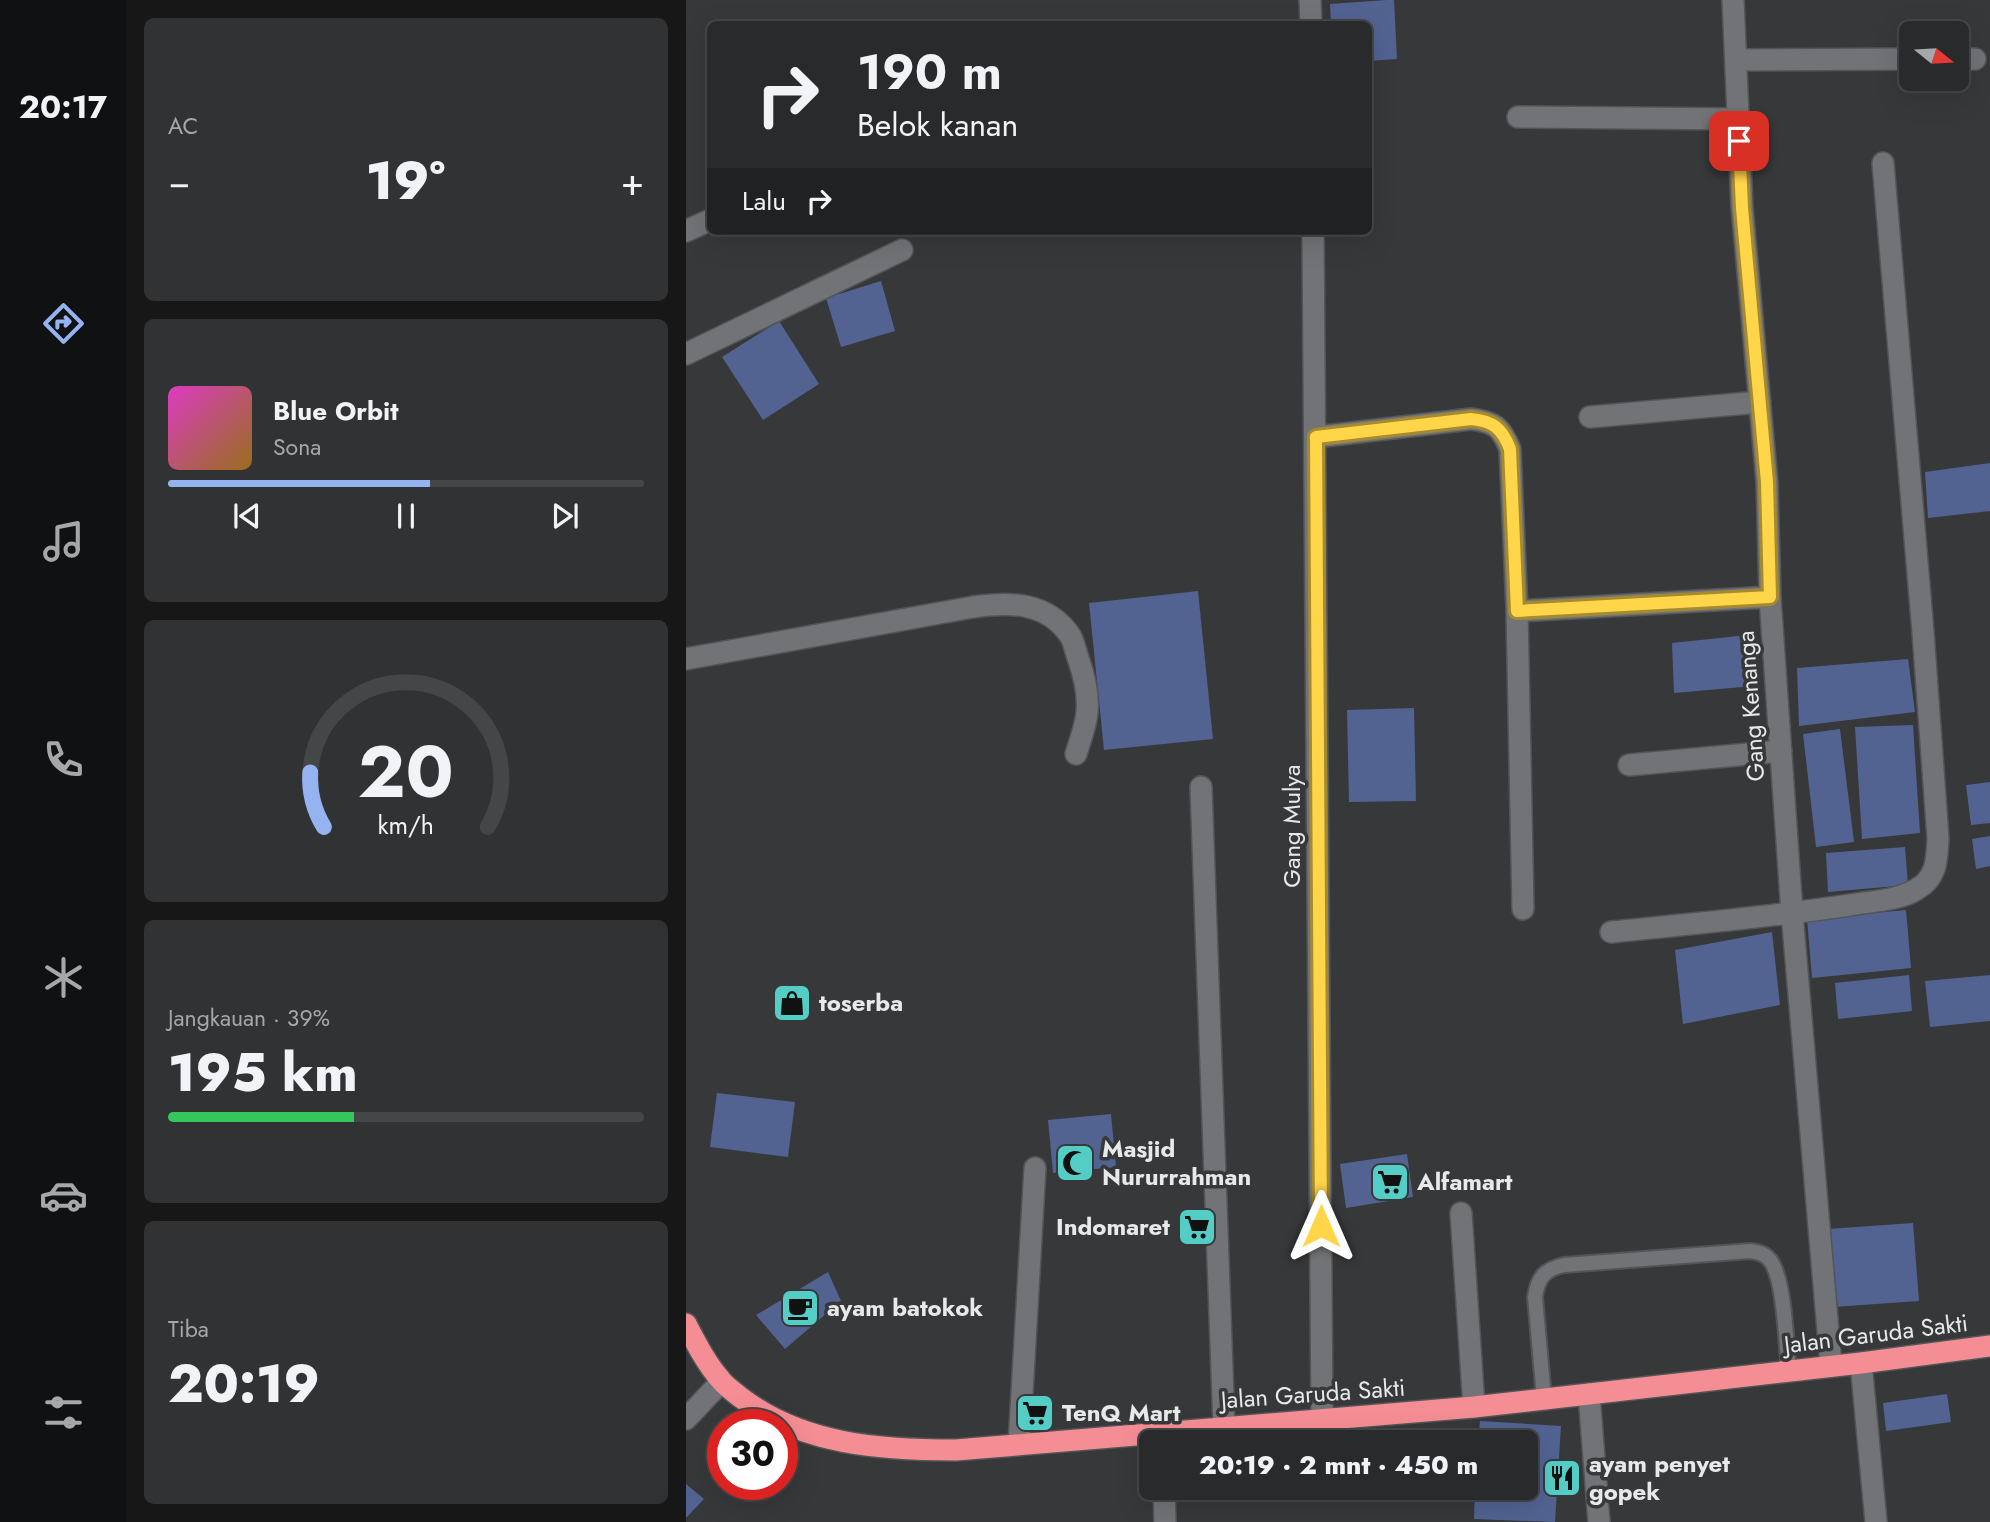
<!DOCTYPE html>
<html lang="id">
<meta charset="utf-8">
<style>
:root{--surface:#292a2c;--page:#313234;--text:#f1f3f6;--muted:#a5a7a9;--line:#454648;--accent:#95b2f1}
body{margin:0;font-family:Jost,sans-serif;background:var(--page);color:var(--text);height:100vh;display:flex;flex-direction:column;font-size:26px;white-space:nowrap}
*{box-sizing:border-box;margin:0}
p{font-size:23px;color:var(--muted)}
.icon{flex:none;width:38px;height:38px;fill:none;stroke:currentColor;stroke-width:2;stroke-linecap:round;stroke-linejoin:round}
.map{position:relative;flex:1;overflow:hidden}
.details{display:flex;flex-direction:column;gap:18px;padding:18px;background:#171718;width:560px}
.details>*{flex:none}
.hud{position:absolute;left:21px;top:21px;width:665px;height:214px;border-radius:10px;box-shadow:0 7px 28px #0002,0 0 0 2px var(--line);background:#292a2c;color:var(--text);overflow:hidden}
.needle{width:46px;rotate:108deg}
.tools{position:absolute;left:1213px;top:21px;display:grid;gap:14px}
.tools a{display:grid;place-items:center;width:70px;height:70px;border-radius:10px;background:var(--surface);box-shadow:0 7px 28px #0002,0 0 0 2px var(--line);font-size:35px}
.speed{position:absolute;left:21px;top:1409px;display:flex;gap:14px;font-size:35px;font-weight:700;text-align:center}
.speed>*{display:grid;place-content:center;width:91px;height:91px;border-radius:50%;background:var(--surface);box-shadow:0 7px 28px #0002,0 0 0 2px var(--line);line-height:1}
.speed .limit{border:10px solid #d22;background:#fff;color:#111}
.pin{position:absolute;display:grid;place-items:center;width:60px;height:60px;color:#fff;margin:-30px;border-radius:14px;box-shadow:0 4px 10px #0006}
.me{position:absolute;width:77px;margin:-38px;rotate:0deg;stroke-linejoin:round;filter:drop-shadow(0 0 5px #0008)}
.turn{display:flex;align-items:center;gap:24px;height:147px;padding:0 35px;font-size:32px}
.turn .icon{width:91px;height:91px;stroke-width:2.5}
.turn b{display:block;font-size:49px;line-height:60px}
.then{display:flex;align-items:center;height:66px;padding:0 35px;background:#0003;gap:14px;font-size:26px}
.big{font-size:52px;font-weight:800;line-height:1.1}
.details .card{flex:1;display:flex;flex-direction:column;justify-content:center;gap:10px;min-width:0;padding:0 24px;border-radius:10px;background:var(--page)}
.details .dial{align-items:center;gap:0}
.dial svg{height:182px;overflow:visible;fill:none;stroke:var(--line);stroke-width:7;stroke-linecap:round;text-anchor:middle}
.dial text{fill:var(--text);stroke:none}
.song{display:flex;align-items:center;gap:21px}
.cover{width:84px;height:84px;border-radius:10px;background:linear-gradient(135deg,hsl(310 70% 55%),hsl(40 70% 35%))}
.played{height:7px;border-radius:4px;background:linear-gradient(90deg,var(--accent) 55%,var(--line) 55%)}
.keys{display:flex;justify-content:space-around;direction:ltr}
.heat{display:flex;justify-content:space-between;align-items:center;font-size:38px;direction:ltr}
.charge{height:10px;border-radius:5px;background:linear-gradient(90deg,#34c759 39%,var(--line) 0)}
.trip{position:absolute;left:453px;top:1430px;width:399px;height:70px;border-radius:10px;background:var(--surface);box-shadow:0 7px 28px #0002,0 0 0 2px var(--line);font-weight:800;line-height:70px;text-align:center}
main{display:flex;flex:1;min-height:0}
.menu{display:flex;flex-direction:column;width:126px;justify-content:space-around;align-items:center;background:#101112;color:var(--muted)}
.menu .icon{width:49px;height:49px}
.menu .current{color:var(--accent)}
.menu b{font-size:32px;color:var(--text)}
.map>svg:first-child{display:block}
.building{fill:#526392}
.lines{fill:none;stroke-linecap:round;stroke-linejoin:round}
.lane-casing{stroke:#535456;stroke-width:18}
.street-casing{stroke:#535456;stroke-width:24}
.highway-casing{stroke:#535456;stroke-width:24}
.lane{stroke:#727376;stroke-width:14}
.street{stroke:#727376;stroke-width:21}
.highway{stroke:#f58e94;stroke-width:21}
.route-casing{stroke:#a68a30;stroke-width:18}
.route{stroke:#ffd54a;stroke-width:12}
.labels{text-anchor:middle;stroke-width:7;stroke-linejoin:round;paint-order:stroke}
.street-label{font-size:24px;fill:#e8e9eb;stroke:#37383a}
.poi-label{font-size:24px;font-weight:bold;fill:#e8e9eb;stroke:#37383a;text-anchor:start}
</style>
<main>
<nav class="menu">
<b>20:17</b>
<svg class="icon current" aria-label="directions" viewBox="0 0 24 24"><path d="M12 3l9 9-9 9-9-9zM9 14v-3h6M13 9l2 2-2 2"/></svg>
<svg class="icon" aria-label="music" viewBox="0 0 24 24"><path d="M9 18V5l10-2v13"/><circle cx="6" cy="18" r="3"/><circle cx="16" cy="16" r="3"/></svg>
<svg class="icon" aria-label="phone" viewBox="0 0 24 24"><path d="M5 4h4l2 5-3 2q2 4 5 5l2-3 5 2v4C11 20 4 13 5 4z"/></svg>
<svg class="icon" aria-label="climate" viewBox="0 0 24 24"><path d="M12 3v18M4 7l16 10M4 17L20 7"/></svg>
<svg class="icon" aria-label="car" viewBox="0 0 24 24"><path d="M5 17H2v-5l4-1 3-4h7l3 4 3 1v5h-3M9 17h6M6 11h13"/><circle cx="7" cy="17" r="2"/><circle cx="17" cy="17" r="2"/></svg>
<svg class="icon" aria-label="filters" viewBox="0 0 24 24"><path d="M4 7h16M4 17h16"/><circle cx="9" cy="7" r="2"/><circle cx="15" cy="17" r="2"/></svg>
</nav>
<section class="details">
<div class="card"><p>AC</p>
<div class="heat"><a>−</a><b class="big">19°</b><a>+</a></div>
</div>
<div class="card">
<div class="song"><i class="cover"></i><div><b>Blue Orbit</b><p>Sona</p></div></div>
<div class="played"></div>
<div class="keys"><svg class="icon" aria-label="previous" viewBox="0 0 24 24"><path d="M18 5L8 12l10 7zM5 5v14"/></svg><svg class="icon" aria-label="pause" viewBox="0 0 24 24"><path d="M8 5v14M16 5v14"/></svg><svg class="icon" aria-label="next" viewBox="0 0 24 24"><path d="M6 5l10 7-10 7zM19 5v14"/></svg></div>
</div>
<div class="card dial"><svg viewBox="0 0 100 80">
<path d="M14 69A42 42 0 1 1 86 69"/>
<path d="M14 69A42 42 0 0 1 8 45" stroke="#95b2f1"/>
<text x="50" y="56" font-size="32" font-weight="700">20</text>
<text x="50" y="72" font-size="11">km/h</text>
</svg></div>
<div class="card"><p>Jangkauan · 39%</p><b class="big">195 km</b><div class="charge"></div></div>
<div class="card"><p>Tiba</p><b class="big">20:19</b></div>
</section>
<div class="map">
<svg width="1304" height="1522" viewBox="0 0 1304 1522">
<rect width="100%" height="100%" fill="#37383a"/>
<!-- building -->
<path class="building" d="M701,0H708L711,59L682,61V24H645L644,4Z
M195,281L209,331L155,347L140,298Z
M93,321L133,384L77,420L36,357Z
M1304,463V511L1242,518L1239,472Z
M512,591L527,739L418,750L403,603Z
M1062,635L1068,686L988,693L986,643Z
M1222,659L1229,712L1113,726L1111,668Z
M728,708L730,801L663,802L661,710Z
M1227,725L1234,833L1176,839L1169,727Z
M1154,729L1168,842L1130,847L1117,734Z
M1304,782V823L1285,825L1280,785Z
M1304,836V866L1290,869L1286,839Z
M1219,847L1222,885L1142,892L1140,853Z
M1220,910L1225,968L1126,978L1121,919Z
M1086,932L1094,1005L997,1024L989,950Z
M1223,975L1226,1011L1152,1019L1149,983Z
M1304,975V1021L1244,1027L1239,981Z
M31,1093L109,1102L102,1157L24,1147Z
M425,1114L430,1167L367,1173L362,1120Z
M721,1154L727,1197L660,1208L654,1164Z
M1227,1223L1233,1301L1147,1307L1142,1229Z
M142,1272L155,1301L99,1349L70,1315Z
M1261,1394L1265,1422L1200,1431L1197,1403Z
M794,1421L875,1426L869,1522L788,1519L789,1488H840V1442H792Z
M0,1484L18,1499L0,1518Z"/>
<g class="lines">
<defs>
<path id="lane" d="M858,1398L849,1297C852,1277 859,1269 878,1265L1064,1251C1071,1252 1078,1253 1083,1259C1099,1276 1100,1346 1103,1371"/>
<path id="street" d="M624,0L625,24
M1047,0L1056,207L1081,482L1084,597L1106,913L1145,1366
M1270,59H1289
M1050,60L1225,59
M832,117L1052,119
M0,231L24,220
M627,231L636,1420
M0,354L216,250
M904,417L1074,402
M630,437L785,419C809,422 815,427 824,449L831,611
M0,659L287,607C323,602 362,601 385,637C388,643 390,652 392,658C398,675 403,693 401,712C400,726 394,740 390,754
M943,765L1095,751
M515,787L538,1426
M837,909L831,611L1084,597
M925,932C1005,924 1085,917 1164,905C1185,901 1212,901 1231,889C1251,878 1251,859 1252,838L1237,632L1197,163
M775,1213L788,1407
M1175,1363L1190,1522
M903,1394L913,1522
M0,1419L35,1382
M333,1445L349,1168
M478,1488L479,1522"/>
<path id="highway" d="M0,1324C10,1343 20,1363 34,1379C39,1386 47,1391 54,1397C116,1445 195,1450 270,1450L788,1407L1175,1363L1304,1346"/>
</defs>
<!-- lane casing -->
<use href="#lane" class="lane-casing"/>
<!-- street casing -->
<use href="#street" class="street-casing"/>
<!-- highway casing -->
<use href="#highway" class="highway-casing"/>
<!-- lane -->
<use href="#lane" class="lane"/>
<!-- street -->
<use href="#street" class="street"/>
<!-- highway -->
<use href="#highway" class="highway"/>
</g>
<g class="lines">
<defs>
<path id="route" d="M635,1226L630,437L785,419C807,421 816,428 824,449L831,611L1084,597L1081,482L1056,208L1053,141"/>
</defs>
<!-- route casing -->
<use href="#route" class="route-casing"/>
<!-- route -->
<use href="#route" class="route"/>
</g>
<!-- icons -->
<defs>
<symbol id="shop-square" viewBox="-11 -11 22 22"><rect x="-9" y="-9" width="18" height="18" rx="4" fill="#54cdc6" stroke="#37383a"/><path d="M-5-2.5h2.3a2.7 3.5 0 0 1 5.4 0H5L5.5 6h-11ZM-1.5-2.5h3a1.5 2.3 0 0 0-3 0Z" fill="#111"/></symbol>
<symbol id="mosque-square" viewBox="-11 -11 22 22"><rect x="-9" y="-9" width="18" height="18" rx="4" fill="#54cdc6" stroke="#37383a"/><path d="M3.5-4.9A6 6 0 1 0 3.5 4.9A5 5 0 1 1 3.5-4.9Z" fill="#111"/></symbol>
<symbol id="supermarket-square" viewBox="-11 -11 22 22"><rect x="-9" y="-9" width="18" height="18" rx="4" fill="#54cdc6" stroke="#37383a"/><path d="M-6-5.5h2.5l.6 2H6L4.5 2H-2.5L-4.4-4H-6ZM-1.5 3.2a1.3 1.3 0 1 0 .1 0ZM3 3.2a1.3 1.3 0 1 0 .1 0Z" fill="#111"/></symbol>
<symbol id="cafe-square" viewBox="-11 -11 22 22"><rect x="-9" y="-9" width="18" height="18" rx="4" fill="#54cdc6" stroke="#37383a"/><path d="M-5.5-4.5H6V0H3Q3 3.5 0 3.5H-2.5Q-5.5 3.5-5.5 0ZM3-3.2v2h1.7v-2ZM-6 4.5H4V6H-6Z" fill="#111"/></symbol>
<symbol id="restaurant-square" viewBox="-11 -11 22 22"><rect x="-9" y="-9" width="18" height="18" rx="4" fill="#54cdc6" stroke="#37383a"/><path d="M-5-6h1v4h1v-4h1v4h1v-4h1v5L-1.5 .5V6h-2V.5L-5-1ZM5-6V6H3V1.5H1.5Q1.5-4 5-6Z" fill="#111"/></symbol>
</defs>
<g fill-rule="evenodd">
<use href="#shop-square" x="84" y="981" width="44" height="44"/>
<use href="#mosque-square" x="367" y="1141" width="44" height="44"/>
<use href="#supermarket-square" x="682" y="1160" width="44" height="44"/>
<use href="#supermarket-square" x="489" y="1205" width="44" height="44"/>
<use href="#cafe-square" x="92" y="1286" width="44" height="44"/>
<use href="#supermarket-square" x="327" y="1391" width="44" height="44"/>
<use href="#restaurant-square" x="854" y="1456" width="44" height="44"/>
</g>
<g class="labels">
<!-- street labels -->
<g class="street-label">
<text transform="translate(1065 706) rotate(-94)" y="8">Gang Kenanga</text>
<text transform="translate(606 826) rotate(-90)" y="8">Gang Mulya</text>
<text transform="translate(1190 1334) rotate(-7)" y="8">Jalan Garuda Sakti</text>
<text transform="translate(627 1394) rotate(-4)" y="8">Jalan Garuda Sakti</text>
</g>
<!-- poi labels -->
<g class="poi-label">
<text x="133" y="1011">toserba</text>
<text x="416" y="1157">Masjid<tspan x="416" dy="28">Nururrahman</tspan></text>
<text x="731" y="1190">Alfamart</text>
<text x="484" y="1235" text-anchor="end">Indomaret</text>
<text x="141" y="1316">ayam batokok</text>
<text x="376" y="1421">TenQ Mart</text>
<text x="903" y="1472">ayam penyet<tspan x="903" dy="28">gopek</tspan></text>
</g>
</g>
</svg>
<div class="tools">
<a><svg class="needle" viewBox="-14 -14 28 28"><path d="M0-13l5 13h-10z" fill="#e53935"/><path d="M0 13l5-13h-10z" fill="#a5a7a9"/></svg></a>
</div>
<div class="speed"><div class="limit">30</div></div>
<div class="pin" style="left:1053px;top:141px;background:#d93025"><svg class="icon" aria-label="arrive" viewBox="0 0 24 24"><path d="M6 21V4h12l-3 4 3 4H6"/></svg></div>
<svg class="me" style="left:635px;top:1226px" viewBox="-20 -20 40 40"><path d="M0-17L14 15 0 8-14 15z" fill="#ffd54a" stroke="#fff" stroke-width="4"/></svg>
<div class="trip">20:19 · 2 mnt · 450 m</div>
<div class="hud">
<div class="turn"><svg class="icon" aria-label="right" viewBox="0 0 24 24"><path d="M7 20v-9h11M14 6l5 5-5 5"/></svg><div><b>190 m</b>Belok kanan</div></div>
<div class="then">Lalu<svg class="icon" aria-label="right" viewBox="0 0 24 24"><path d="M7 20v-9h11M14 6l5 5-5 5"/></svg></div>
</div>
</div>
</main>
